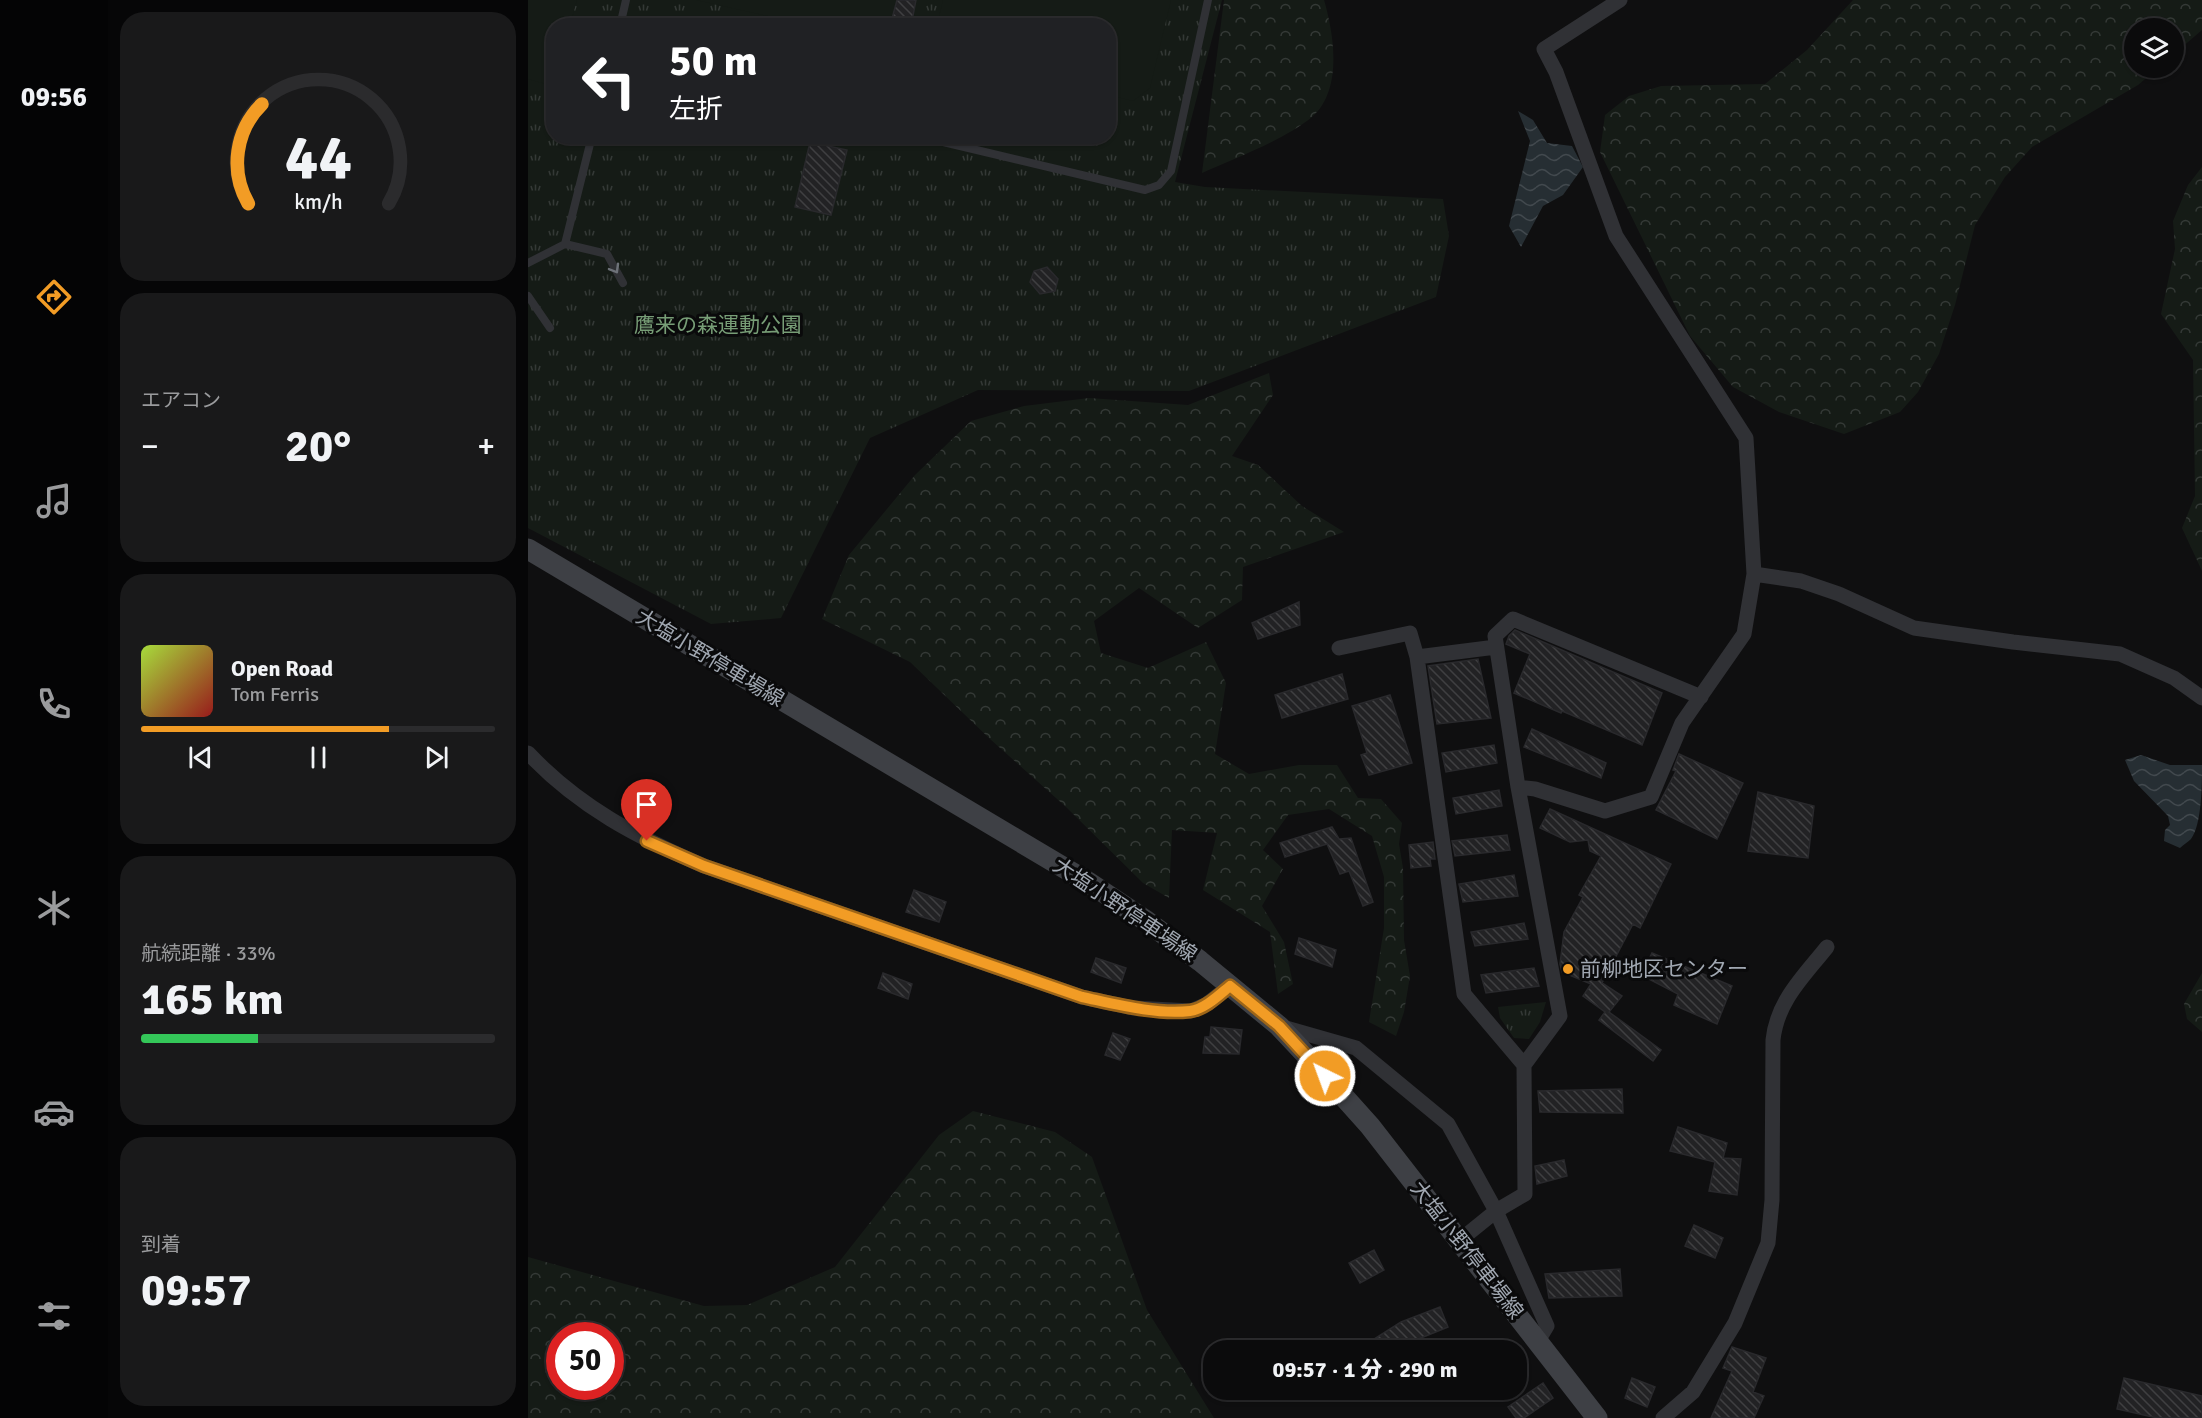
<!DOCTYPE html>
<html lang="ja">
<meta charset="utf-8">
<style>
:root{--surface:#0b0b0c;--page:#19191a;--text:#f1f3f6;--muted:#9a9b9d;--line:#2b2b2d;--accent:#f29c25}
body{margin:0;font-family:Signika,"Noto Sans JP",sans-serif;background:var(--page);color:var(--text);height:100vh;display:flex;flex-direction:column;font-size:22px;white-space:nowrap}
*{box-sizing:border-box;margin:0}
p{font-size:20px;color:var(--muted)}
.icon{flex:none;width:33px;height:33px;fill:none;stroke:currentColor;stroke-width:2;stroke-linecap:round;stroke-linejoin:round}
.map{position:relative;flex:1;overflow:hidden}
.sheet{display:flex;flex-direction:column;gap:12px;padding:12px;background:#060607;width:420px}
.sheet>*{flex:none}
.banner{position:absolute;left:18px;top:18px;width:570px;height:126px;border-radius:24px;box-shadow:0 2px 4px #0004,0 0 0 2px var(--line);background:#202124;color:#fff;overflow:hidden}
.fabs{position:absolute;left:1596px;top:18px;display:grid;gap:12px}
.fabs a{display:grid;place-items:center;width:60px;height:60px;border-radius:50%;background:var(--surface);box-shadow:0 2px 4px #0004,0 0 0 2px var(--line);font-size:30px}
.speed{position:absolute;left:18px;top:1322px;display:flex;gap:12px;font-size:30px;font-weight:700;text-align:center}
.speed>*{display:grid;place-content:center;width:78px;height:78px;border-radius:50%;background:var(--surface);box-shadow:0 2px 4px #0004,0 0 0 2px var(--line);line-height:1}
.speed .limit{border:9px solid #d22;background:#fff;color:#111}
.pin{position:absolute;display:grid;place-items:center;width:51px;height:51px;color:#fff;margin:-62px -26px;border-radius:50% 50% 50% 0;rotate:-45deg;box-shadow:0 0 6px #0007}
.pin .icon{rotate:45deg}
.me{position:absolute;width:66px;margin:-33px;rotate:318deg;stroke-linejoin:round;filter:drop-shadow(0 0 4px #0008)}
.turn{display:flex;align-items:center;gap:21px;height:126px;padding:0 24px;font-size:27px}
.turn .icon{width:78px;height:78px;stroke-width:2.5}
.turn b{display:block;font-size:42px;line-height:51px}
.big{font-size:45px;font-weight:800;line-height:1.1}
.sheet .card{flex:1;display:flex;flex-direction:column;justify-content:center;gap:9px;min-width:0;padding:0 21px;border-radius:24px;background:var(--page)}
.sheet .dial{align-items:center;gap:0}
.dial svg{height:156px;overflow:visible;fill:none;stroke:var(--line);stroke-width:7;stroke-linecap:round;text-anchor:middle}
.dial text{fill:var(--text);stroke:none}
.song{display:flex;align-items:center;gap:18px}
.cover{width:72px;height:72px;border-radius:9px;background:linear-gradient(135deg,hsl(80 70% 55%),hsl(0 70% 35%))}
.played{height:6px;border-radius:3px;background:linear-gradient(90deg,var(--accent) 70%,var(--line) 70%)}
.keys{display:flex;justify-content:space-around;direction:ltr}
.heat{display:flex;justify-content:space-between;align-items:center;font-size:33px;direction:ltr}
.charge{height:9px;border-radius:4px;background:linear-gradient(90deg,#34c759 33%,var(--line) 0)}
.trip{position:absolute;left:675px;top:1340px;width:324px;height:60px;border-radius:24px;background:var(--surface);box-shadow:0 2px 4px #0004,0 0 0 2px var(--line);font-weight:800;line-height:60px;text-align:center}
main{display:flex;flex:1;min-height:0}
.menu{display:flex;flex-direction:column;width:108px;justify-content:space-around;align-items:center;background:#040405;color:var(--muted)}
.menu .icon{width:42px;height:42px}
.menu .active{color:var(--accent)}
.menu b{font-size:27px;color:var(--text)}
.map>svg:first-child{display:block}
.grass{fill:url(#grass-tufts);fill-rule:evenodd}
.forest{fill:url(#forest-crowns);fill-rule:evenodd}
.garden{fill:#151b16}
.water{fill:url(#water-waves)}
.building{fill:url(#building-back-hatch);stroke:#29292c;stroke-width:1.5}
.lines{fill:none;stroke-linecap:round;stroke-linejoin:round}
.service{stroke:#303135;stroke-width:8}
.minor{stroke:#303135;stroke-width:15}
.secondary{stroke:#3e4045;stroke-width:21}
.oneway{stroke:#6e7279}
.route-casing{stroke:#9d6518;stroke-width:15}
.route{stroke:#f29c25;stroke-width:10}
.poi-dot{fill:#f29c25;stroke:#0a0a0b;stroke-width:2}
.labels{text-anchor:middle;stroke-width:6;stroke-linejoin:round;paint-order:stroke}
.park-label{font-size:21px;fill:#779d76;stroke:#0a0a0b}
.street-label{font-size:21px;fill:#a0a7b1;stroke:#0a0a0b}
.poi-label{font-size:21px;fill:#a0a7b1;stroke:#0a0a0b;text-anchor:start}
</style>
<main>
<nav class="menu">
<b>09:56</b>
<svg class="icon active" aria-label="directions" viewBox="0 0 24 24"><path d="M12 3l9 9-9 9-9-9zM9 14v-3h6M13 9l2 2-2 2"/></svg>
<svg class="icon" aria-label="music" viewBox="0 0 24 24"><path d="M9 18V5l10-2v13"/><circle cx="6" cy="18" r="3"/><circle cx="16" cy="16" r="3"/></svg>
<svg class="icon" aria-label="phone" viewBox="0 0 24 24"><path d="M5 4h4l2 5-3 2q2 4 5 5l2-3 5 2v4C11 20 4 13 5 4z"/></svg>
<svg class="icon" aria-label="climate" viewBox="0 0 24 24"><path d="M12 3v18M4 7l16 10M4 17L20 7"/></svg>
<svg class="icon" aria-label="car" viewBox="0 0 24 24"><path d="M5 17H2v-5l4-1 3-4h7l3 4 3 1v5h-3M9 17h6M6 11h13"/><circle cx="7" cy="17" r="2"/><circle cx="17" cy="17" r="2"/></svg>
<svg class="icon" aria-label="filters" viewBox="0 0 24 24"><path d="M4 7h16M4 17h16"/><circle cx="9" cy="7" r="2"/><circle cx="15" cy="17" r="2"/></svg>
</nav>
<section class="sheet">
<div class="card dial"><svg viewBox="0 0 100 80">
<path d="M14 69A42 42 0 1 1 86 69"/>
<path d="M14 69A42 42 0 0 1 21 18" stroke="#f29c25"/>
<text x="50" y="56" font-size="32" font-weight="700">44</text>
<text x="50" y="72" font-size="11">km/h</text>
</svg></div>
<div class="card"><p>エアコン</p>
<div class="heat"><a>−</a><b class="big">20°</b><a>+</a></div>
</div>
<div class="card">
<div class="song"><i class="cover"></i><div><b>Open Road</b><p>Tom Ferris</p></div></div>
<div class="played"></div>
<div class="keys"><svg class="icon" aria-label="previous" viewBox="0 0 24 24"><path d="M18 5L8 12l10 7zM5 5v14"/></svg><svg class="icon" aria-label="pause" viewBox="0 0 24 24"><path d="M8 5v14M16 5v14"/></svg><svg class="icon" aria-label="next" viewBox="0 0 24 24"><path d="M6 5l10 7-10 7zM19 5v14"/></svg></div>
</div>
<div class="card"><p>航続距離 · 33%</p><b class="big">165 km</b><div class="charge"></div></div>
<div class="card"><p>到着</p><b class="big">09:57</b></div>
</section>
<div class="map">
<svg width="1674" height="1418" viewBox="0 0 1674 1418">
<defs>
<pattern id="grass-tufts" width="24" height="20" patternUnits="userSpaceOnUse" patternTransform="scale(1.5)"><rect width="24" height="20" fill="#151b16"/><path d="M3 7l-1-3M5 7V3M7 7l1-3M15 17l-1-3M17 17v-4M19 17l1-3" fill="none" stroke="#343936"/></pattern>
<pattern id="forest-crowns" width="20" height="18" patternUnits="userSpaceOnUse" patternTransform="scale(1.5)"><rect width="20" height="18" fill="#151b16"/><path d="M2 6a3 3 0 1 1 6 0M12 15a3 3 0 1 1 6 0" fill="none" stroke="#343936"/></pattern>
<pattern id="water-waves" width="16" height="10" patternUnits="userSpaceOnUse" patternTransform="scale(1.5)"><rect width="16" height="10" fill="#262e33"/><path d="M0 5q4-4 8 0t8 0" fill="none" stroke="#42494e"/></pattern>
<pattern id="building-back-hatch" width="6" height="6" patternUnits="userSpaceOnUse" patternTransform="scale(1.5)"><rect width="6" height="6" fill="#222224"/><path d="M-1 5l2 2M0 0l6 6M5-1l2 2" fill="none" stroke="#3f3f41"/></pattern>
</defs>
<rect width="100%" height="100%" fill="#0f0f10"/>
<!-- grass -->
<path class="grass" d="M0,0H694L647,182L677,187L915,199L921,236L908,297L661,391L450,390L342,438L253,618L183,624L0,528ZM26,26H580V136H26Z
M1018,1002L1012,1022L1001,1039L986,1038L972,1018L970,1007Z"/>
<!-- forest -->
<path class="forest" d="M696,0H796C806,34 815,90 784,117C756,140 707,158 674,173Z
M1325,0H1674V30L1646,54V28H1606V68H1630L1610,85L1504,147L1477,177L1447,225L1427,305L1411,354L1390,392L1372,412L1316,434L1251,412L1205,387L1162,336L1072,152L1077,115L1101,96L1133,86L1237,84L1279,50Z
M1674,167V571L1654,528L1667,496L1665,360L1633,314L1647,249L1645,221L1660,185Z
M741,373L745,395L704,456L730,465L774,506L816,532L715,567L714,600L670,628L611,588L566,621L573,653L620,668L678,642L698,683L687,754L721,774L771,765H809L830,798L853,799L874,823L871,844L875,868L876,940L882,976L876,1012L868,1036L841,1022L856,928V877L844,836L801,809L760,815L735,850L755,869L734,906L756,942L765,984L750,994L742,932L675,890L689,833L644,830L641,898L615,883L538,807L462,739L382,662L294,619L321,555L387,475L443,421L496,406L561,398L660,405Z
M1674,973V1032L1659,1019L1656,1004Z
M445,1111L527,1132L564,1157L619,1310L686,1418H0V1257L176,1306L219,1305L307,1267L411,1135ZM32,1335H82V1386H32Z"/>
<!-- garden -->
<path class="garden" d="M0,0H49L42,25L26,26L25,86L0,79Z
M168,0H369L362,25H279Z
M415,0H643L622,88L605,101L581,95L580,26L409,25Z"/>
<!-- water -->
<path class="water" d="M990,111L1005,120L1019,143L1044,146L1055,167L1035,195L1015,206L993,247L981,226L1002,141Z
M1613,755L1642,765H1674C1674,783 1674,825 1663,839C1660,842 1655,845 1652,848L1636,841L1637,830L1642,825L1640,816L1606,781L1597,760Z"/>
<!-- building -->
<path class="building" d="M369,0H388L383,26H362Z
M282,142L319,150L303,215L267,207Z
M519,267L530,279L527,291L512,294L502,282L506,271Z
M771,602L772,625L730,639L724,623Z
M987,630L1134,693L1114,745L1034,711L1033,713L986,693L1002,654L978,644L981,636Z
M950,659L963,718L909,724L900,666Z
M814,674L820,699L754,718L747,695Z
M862,695L884,763L841,775L833,755L839,753L824,706Z
M1004,729L1078,763L1073,778L996,747Z
M966,745L969,763L918,772L914,753Z
M1151,754L1215,783L1189,839L1128,810L1148,771L1145,770Z
M971,790L974,806L928,814L925,798Z
M1230,792L1286,806L1280,858L1220,851Z
M1022,809L1143,864L1112,928L1105,924L1074,983L1094,996L1081,1012L1133,1050L1125,1061L1071,1020L1077,1012L1055,996L1063,984L1034,972L1032,964L1036,932L1055,897L1051,895L1073,856L1062,851L1060,840L1042,842L1012,828Z
M804,827L811,839L823,838L845,902L835,906L821,871L812,874L799,844L757,857L752,843Z
M979,835L982,850L927,856L924,841Z
M905,842L907,859H902L903,866L883,868L881,845Z
M986,875L990,896L935,902L931,884Z
M386,890L418,902L411,922L378,912Z
M996,923L1000,939L947,946L943,932Z
M771,938L808,950L804,967L767,954Z
M1124,953L1204,986L1189,1024L1146,1005L1150,994L1113,975Z
M568,958L598,968L593,983L563,972Z
M1006,968L1011,986L958,993L953,975Z
M355,973L384,984L380,999L350,988Z
M683,1027L714,1030L711,1054L675,1053L677,1037H682Z
M585,1033L602,1039L592,1060L577,1055Z
M1094,1089L1095,1113L1012,1112L1010,1091Z
M1150,1127L1199,1143L1195,1158L1213,1159L1209,1195L1181,1191L1187,1162L1142,1151Z
M1036,1160L1039,1176L1009,1184L1007,1166Z
M1166,1225L1195,1238L1187,1258L1157,1246Z
M846,1250L856,1270L832,1283L821,1263Z
M1092,1269L1094,1296L1021,1298L1017,1274Z
M912,1307L920,1327L883,1342L870,1350H849L843,1341L873,1322Z
M1204,1347L1238,1358L1225,1392L1236,1396L1226,1418H1183L1204,1371L1195,1368Z
M1104,1378L1127,1387L1119,1407L1097,1398Z
M1596,1378L1674,1396V1418H1629L1589,1409Z
M1015,1383L1025,1398L996,1418H988L980,1407Z"/>
<g class="lines">
<!-- service -->
<path class="service" d="M92,26L98,0
M390,136L617,190L631,185L643,171L680,0
M37,244L64,136
M0,263L37,244L79,254L95,283
M0,296L22,328"/>
<!-- minor -->
<path class="minor" d="M1226,574L1273,581L1311,594L1386,628L1485,642L1592,654L1646,678L1674,698
M811,648L882,633L889,657L936,994L996,1065
M889,657L968,647
M0,753C51,807 109,837 176,866L554,997L605,1008L663,1011L679,1004L702,986
M990,787L967,636L985,619L1173,697
M751,1026L828,1048L920,1124L968,1211L1019,1326L1010,1341
M931,1241L968,1211L997,1194L996,1065L1032,1016L990,787L1007,789L1077,811L1123,797L1154,723L1216,634L1226,574L1218,438L1088,236L1028,72L1016,49L1092,0
M1135,1418L1165,1392L1207,1323L1240,1243L1244,1200L1245,1040C1249,1001 1276,976 1299,947"/>
<!-- secondary -->
<path class="secondary" d="M0,549L560,882L617,920L672,961L751,1026L782,1059L842,1126L1069,1418"/>
</g>
<!-- one-way arrows -->
<defs><path id="oneway-chevron" d="M-2-3.5L2.5 0L-2 3.5" fill="none" stroke-width="1.6" stroke-linecap="round" stroke-linejoin="round" transform="scale(1.5)"/></defs>
<use class="oneway" href="#oneway-chevron" transform="translate(87 269) rotate(60)"/>
<g class="lines">
<defs>
<path id="route" d="M119,841L176,866L554,997C587,1004 628,1015 662,1011C677,1009 691,995 702,986L751,1026L797,1076"/>
</defs>
<!-- route casing -->
<use href="#route" class="route-casing"/>
<!-- route -->
<use href="#route" class="route"/>
</g>
<!-- markers -->
<circle class="poi-dot" cx="1040" cy="969" r="6"/>
<g class="labels">
<!-- park labels -->
<g class="park-label">
<text x="190" y="332">鷹来の森運動公園</text>
</g>
<!-- street labels -->
<g class="street-label">
<text transform="translate(182 658) rotate(31)" y="7">大塩小野停車場線</text>
<text transform="translate(597 910) rotate(34)" y="7">大塩小野停車場線</text>
<text transform="translate(939 1250) rotate(52)" y="7">大塩小野停車場線</text>
</g>
<!-- poi labels -->
<g class="poi-label">
<text x="1052" y="976">前柳地区センター</text>
</g>
</g>
</svg>
<div class="fabs">
<a><svg class="icon" aria-label="layers" viewBox="0 0 24 24"><path d="M12 4l9 5-9 5-9-5zM3 14l9 5 9-5"/></svg></a>
</div>
<div class="speed"><div class="limit">50</div></div>
<div class="pin" style="left:119px;top:841px;background:#d93025"><svg class="icon" aria-label="arrive" viewBox="0 0 24 24"><path d="M6 21V4h12l-3 4 3 4H6"/></svg></div>
<svg class="me" style="left:797px;top:1076px" viewBox="-20 -20 40 40"><circle r="17" fill="#f29c25" stroke="#fff" stroke-width="3"/><path d="M0-11L8 9 0 5-8 9z" fill="#fff"/></svg>
<div class="trip">09:57 · 1 分 · 290 m</div>
<div class="banner">
<div class="turn"><svg class="icon" aria-label="left" viewBox="0 0 24 24"><path d="M17 20v-9H6M10 6l-5 5 5 5"/></svg><div><b>50 m</b>左折</div></div>
</div>
</div>
</main>
